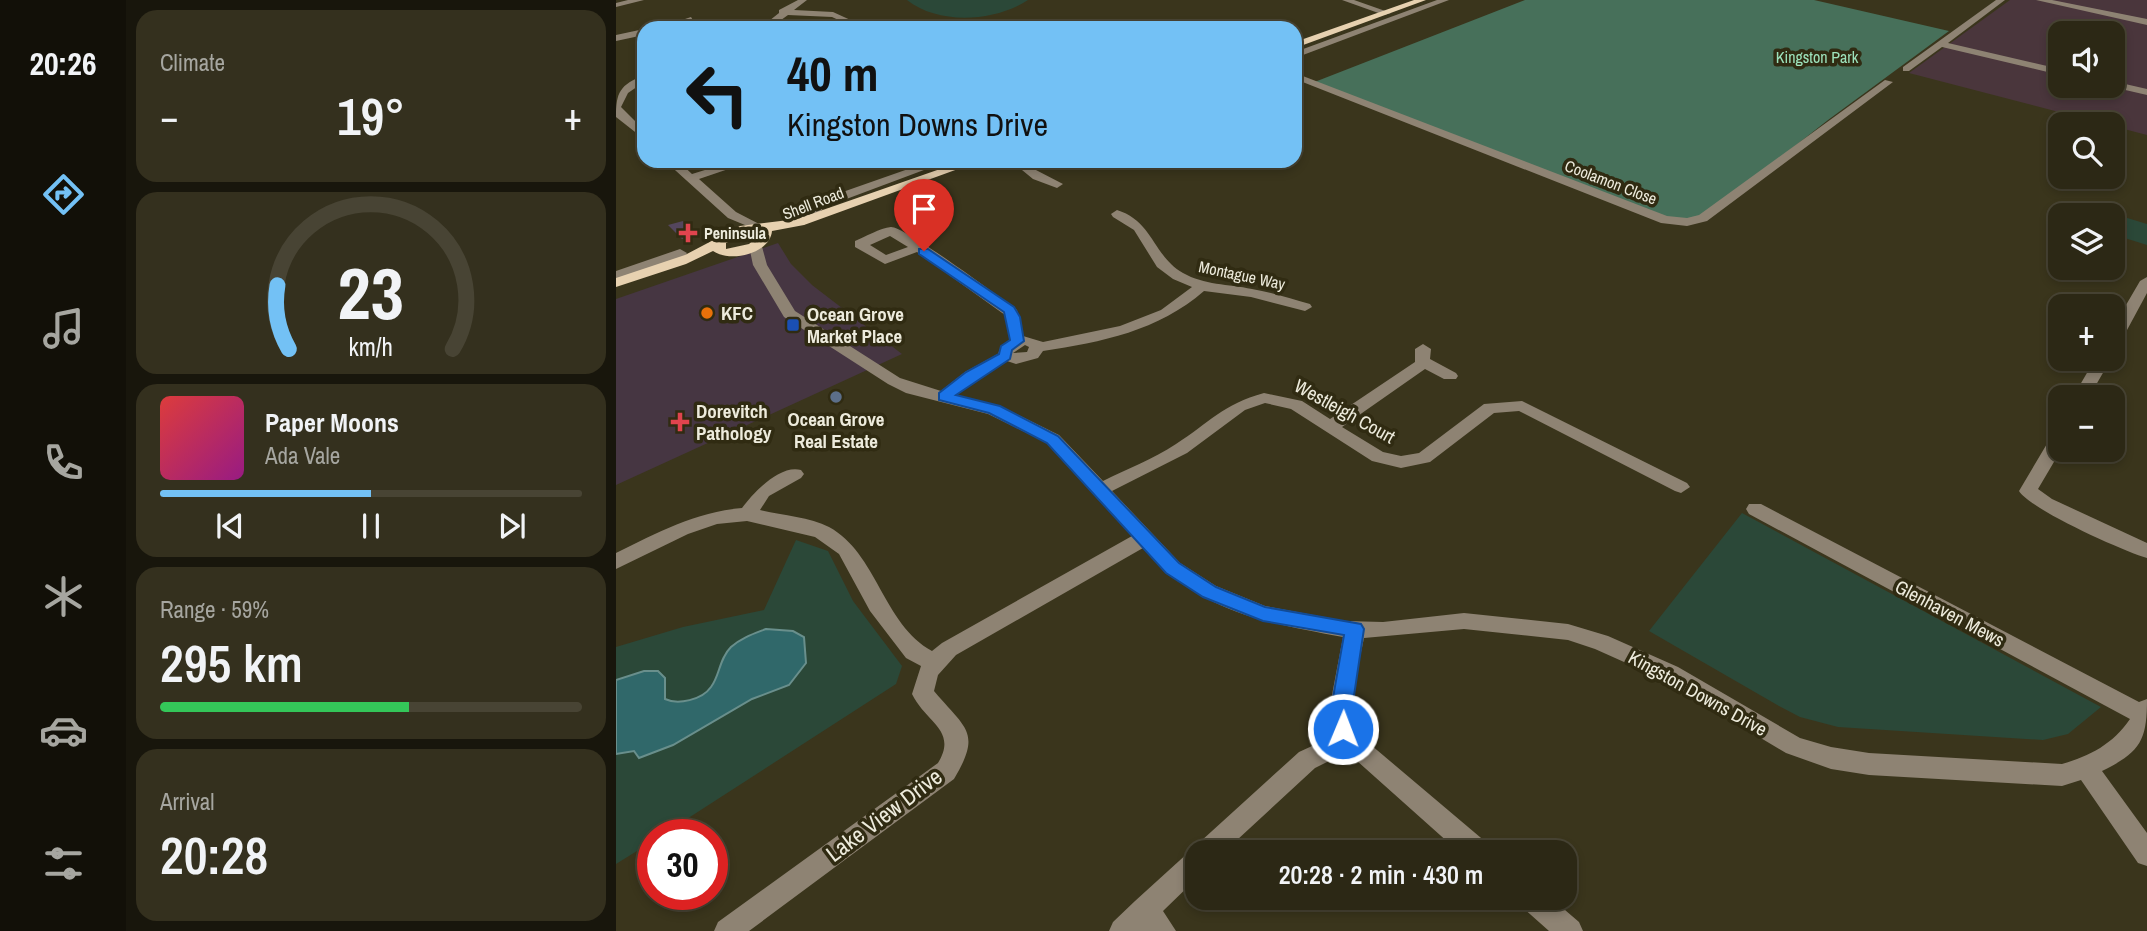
<!DOCTYPE html>
<meta charset="utf-8">
<style>
:root{--surface:#2c2815;--page:#34301e;--text:#f1f3f6;--muted:#a6a6a0;--line:#484434;--accent:#73c1f5}
body{margin:0;font-family:"Archivo Narrow",sans-serif;background:var(--page);color:var(--text);height:100vh;display:flex;flex-direction:column;font-size:26px;white-space:nowrap}
*{box-sizing:border-box;margin:0}
p{font-size:23px;color:var(--muted)}
.icon{flex:none;width:38px;height:38px;fill:none;stroke:currentColor;stroke-width:2;stroke-linecap:round;stroke-linejoin:round}
.map{position:relative;flex:1;overflow:hidden}
.drawer{display:flex;flex-direction:column;gap:10px;padding:10px;background:#18160c;width:490px}
.drawer>*{flex:none}
.banner{position:absolute;left:21px;top:21px;width:665px;height:147px;border-radius:21px;box-shadow:0 4px 10px #0003,0 0 0 2px var(--line);background:#73c1f5;color:#111;overflow:hidden}
.buttons{position:absolute;left:1432px;top:21px;display:grid;gap:14px}
.buttons a{display:grid;place-items:center;width:77px;height:77px;border-radius:14px;background:var(--surface);box-shadow:0 4px 10px #0003,0 0 0 2px var(--line);font-size:35px}
.speed{position:absolute;left:21px;top:819px;display:flex;gap:14px;font-size:35px;font-weight:700;text-align:center}
.speed>*{display:grid;place-content:center;width:91px;height:91px;border-radius:50%;background:var(--surface);box-shadow:0 4px 10px #0003,0 0 0 2px var(--line);line-height:1}
.speed .limit{border:10px solid #d22;background:#fff;color:#111}
.pin{position:absolute;display:grid;place-items:center;width:60px;height:60px;color:#fff;margin:-72px -30px;border-radius:50% 50% 50% 0;rotate:-45deg;box-shadow:0 0 7px #0007}
.pin .icon{rotate:45deg}
.me{position:absolute;width:77px;margin:-38px;rotate:1deg;stroke-linejoin:round;filter:drop-shadow(0 0 5px #0008)}
.turn{display:flex;align-items:center;gap:24px;height:147px;padding:0 35px;font-size:32px}
.turn .icon{width:91px;height:91px;stroke-width:2.5}
.turn b{display:block;font-size:49px;line-height:60px}
.big{font-size:52px;font-weight:600;line-height:1.1}
.drawer .tile{flex:1;display:flex;flex-direction:column;justify-content:center;gap:10px;min-width:0;padding:0 24px;border-radius:21px;background:var(--page)}
.drawer .dial{align-items:center;gap:0}
.dial svg{height:182px;overflow:visible;fill:none;stroke:var(--line);stroke-width:7;stroke-linecap:round;text-anchor:middle}
.dial text{fill:var(--text);stroke:none}
.song{display:flex;align-items:center;gap:21px}
.cover{width:84px;height:84px;border-radius:10px;background:linear-gradient(135deg,hsl(0 70% 55%),hsl(310 70% 35%))}
.played{height:7px;border-radius:4px;background:linear-gradient(90deg,var(--accent) 50%,var(--line) 50%)}
.keys{display:flex;justify-content:space-around;direction:ltr}
.heat{display:flex;justify-content:space-between;align-items:center;font-size:38px;direction:ltr}
.charge{height:10px;border-radius:5px;background:linear-gradient(90deg,#34c759 59%,var(--line) 0)}
.trip{position:absolute;left:569px;top:840px;width:392px;height:70px;border-radius:21px;background:var(--surface);box-shadow:0 4px 10px #0003,0 0 0 2px var(--line);font-weight:600;line-height:70px;text-align:center}
main{display:flex;flex:1;min-height:0}
.dock{display:flex;flex-direction:column;width:126px;justify-content:space-around;align-items:center;background:#121008;color:var(--muted)}
.dock .icon{width:49px;height:49px}
.dock .current{color:var(--accent)}
.dock b{font-size:32px;color:var(--text)}
.map>svg:first-child{display:block}
.commercial{fill:#463642}
.industrial{fill:#4a363c;fill-rule:evenodd}
.green{fill:#2b4838}
.forest{fill:#47705a}
.water{fill:#30686a;stroke:#698f8c;stroke-width:2}
.building{fill:#54465d}
.lines{fill:none;stroke-linecap:round;stroke-linejoin:round}
.minor{fill:#8e8373;fill-rule:evenodd}
.major{fill:#e7d1b0;fill-rule:evenodd}
.route{fill:#1a73e8;stroke:#114b97;stroke-width:2}
.health-dot{fill:#e0444e;stroke:#302b12;stroke-width:2.5}
.food-dot{fill:#e8710a;stroke:#302b12;stroke-width:2.5}
.transit-dot{fill:#1a4fb4;stroke:#302b12;stroke-width:2.5}
.service-dot{fill:#5c6f8a;stroke:#302b12;stroke-width:2.5}
.labels{text-anchor:middle;stroke-width:7;stroke-linejoin:round;paint-order:stroke}
.far-park-label{font-size:16px;fill:#9de3bc;stroke:#302b12}
.far-street-label{font-size:16px;fill:#edebdc;stroke:#302b12}
.far-poi-label{font-size:16px;font-weight:bold;fill:#edebdc;stroke:#302b12;text-anchor:start}
.poi-label{font-size:19px;font-weight:bold;fill:#edebdc;stroke:#302b12;text-anchor:start}
.street-label{font-size:19px;fill:#edebdc;stroke:#302b12}
.near-street-label{font-size:23px;fill:#edebdc;stroke:#302b12}
</style>
<main>
<nav class="dock">
<b>20:26</b>
<svg class="icon current" aria-label="directions" viewBox="0 0 24 24"><path d="M12 3l9 9-9 9-9-9zM9 14v-3h6M13 9l2 2-2 2"/></svg>
<svg class="icon" aria-label="music" viewBox="0 0 24 24"><path d="M9 18V5l10-2v13"/><circle cx="6" cy="18" r="3"/><circle cx="16" cy="16" r="3"/></svg>
<svg class="icon" aria-label="phone" viewBox="0 0 24 24"><path d="M5 4h4l2 5-3 2q2 4 5 5l2-3 5 2v4C11 20 4 13 5 4z"/></svg>
<svg class="icon" aria-label="climate" viewBox="0 0 24 24"><path d="M12 3v18M4 7l16 10M4 17L20 7"/></svg>
<svg class="icon" aria-label="car" viewBox="0 0 24 24"><path d="M5 17H2v-5l4-1 3-4h7l3 4 3 1v5h-3M9 17h6M6 11h13"/><circle cx="7" cy="17" r="2"/><circle cx="17" cy="17" r="2"/></svg>
<svg class="icon" aria-label="filters" viewBox="0 0 24 24"><path d="M4 7h16M4 17h16"/><circle cx="9" cy="7" r="2"/><circle cx="15" cy="17" r="2"/></svg>
</nav>
<section class="drawer">
<div class="tile"><p>Climate</p>
<div class="heat"><a>−</a><b class="big">19°</b><a>+</a></div>
</div>
<div class="tile dial"><svg viewBox="0 0 100 80">
<path d="M14 69A42 42 0 1 1 86 69"/>
<path d="M14 69A42 42 0 0 1 9 41" stroke="#73c1f5"/>
<text x="50" y="56" font-size="32" font-weight="700">23</text>
<text x="50" y="72" font-size="11">km/h</text>
</svg></div>
<div class="tile">
<div class="song"><i class="cover"></i><div><b>Paper Moons</b><p>Ada Vale</p></div></div>
<div class="played"></div>
<div class="keys"><svg class="icon" aria-label="previous" viewBox="0 0 24 24"><path d="M18 5L8 12l10 7zM5 5v14"/></svg><svg class="icon" aria-label="pause" viewBox="0 0 24 24"><path d="M8 5v14M16 5v14"/></svg><svg class="icon" aria-label="next" viewBox="0 0 24 24"><path d="M6 5l10 7-10 7zM19 5v14"/></svg></div>
</div>
<div class="tile"><p>Range · 59%</p><b class="big">295 km</b><div class="charge"></div></div>
<div class="tile"><p>Arrival</p><b class="big">20:28</b></div>
</section>
<div class="map">
<svg width="1531" height="931" viewBox="0 0 1531 931">
<rect width="100%" height="100%" fill="#3a351c"/>
<!-- commercial -->
<path class="commercial" d="M162,243L175,264L196,285L286,354L0,485V299Z"/>
<!-- industrial -->
<path class="industrial" d="M1394,0H1531V135L1293,73ZM1444,33H1496V86H1444Z"/>
<!-- green -->
<path class="green" d="M291,0H412C379,22 322,25 291,0Z
M493,19L560,28H445Z
M1462,203L1531,224V245L1496,234V215H1453Z
M1126,513L1485,707L1452,734L1427,740L1222,727L1184,717L1163,706L1033,631Z
M180,540L212,551L237,601L286,666L280,684L46,835H37V841L0,864V647L67,627L148,610Z"/>
<!-- forest -->
<path class="forest" d="M909,0H1198L1333,31L1212,120L1087,218L1049,220L696,83Z"/>
<!-- water -->
<path class="water" d="M150,629L177,631L188,637L190,663L173,685L136,699L57,745L23,758L18,751L0,754V680L28,671H42L49,678V699C62,705 86,700 95,687C104,675 103,659 115,647C125,638 137,634 150,629Z"/>
<!-- building -->
<path class="building" d="M67,221L80,234L66,239L52,225Z"/>
<g class="lines">
<!-- minor -->
<path class="minor" d="M12,0H28L0,7V3Z
M182,0H191L178,10L217,12L252,28H240L216,17L172,15L154,28H144L163,13V10Z
M726,0H738L775,13L768,15Z
M821,0H833L679,58V52Z
M1380,0H1389L1332,43L1444,69V75L1326,47L1293,71H1287V67Z
M1420,0H1436L1531,19V25Z
M75,17L78,22L56,28H42Z
M28,29V35L0,41V35Z
M679,73L1051,216L1071,218L1083,215L1269,80L1277,82L1091,221L1071,226L1045,223L679,79Z
M28,75V82L12,93L5,107L28,130V139L0,117C0,92 4,85 28,75Z
M1496,81L1531,89V95L1492,86H1496Z
M49,161H62L76,174L118,161H136L83,179L120,212L147,226L141,230L112,218Z
M315,161H332L209,207L188,225L178,222L201,201Z
M405,161H417L418,169L447,184L441,188L417,179L406,170Z
M501,210C537,221 537,256 567,273C588,285 612,284 636,289C655,292 675,299 694,304L696,307L689,311L635,297L588,291C542,331 486,342 427,351L422,358L400,364L391,361L361,378L340,395L384,406L443,435L487,481C511,469 537,459 560,444C593,423 607,404 648,393L686,401L714,419L799,362V349L807,344L815,349L814,359L840,373L842,376L840,379H828L809,369L726,427L767,452L785,456L803,453L868,404L906,401L1071,483L1074,487L1065,493L1059,491L903,411L878,413L814,462L785,468L756,461L675,409L649,403L629,410L571,453L496,491L564,563L600,586L649,606L729,621L767,622L848,613L952,624L992,636L1062,667L1184,738L1215,747L1253,753L1446,764C1474,756 1497,744 1514,719L1133,514L1130,509L1133,504H1145L1523,702L1531,699C1531,740 1525,752 1486,771L1531,833V866L1522,863L1465,780L1446,786L1253,775L1215,769L1170,753L1046,679L979,649L952,640L848,629L748,638C742,668 731,703 742,734L871,843L874,852H843L731,752L699,768L608,852H581V878L547,911L560,931H493L497,922L519,901L683,752L720,735L715,700L727,637C645,622 586,612 527,548L340,655L322,675L318,691C350,729 366,732 338,779L133,931H98L102,922L322,763C342,730 310,723 296,694L305,666L290,658L254,611L223,554L199,537L131,521L101,524L72,534L0,569V553C41,533 79,512 126,508C137,493 164,464 185,470L188,474L185,478L153,496L144,510C165,515 194,517 213,527C261,553 267,624 316,651L326,643L516,536L431,443L372,414L290,393L272,384L168,317L137,265L133,246L135,243H145L151,265L179,311L284,378L325,391L349,372L382,354L385,346L394,341L389,315L301,252L269,264L239,247V241C249,237 264,228 275,227C290,227 383,297 401,310L407,336L427,342L504,326L545,310L576,287L557,279L541,267L518,230L497,217L495,214ZM274,236L292,247L270,255L254,245ZM409,345L413,347L411,352L397,353Z
M64,249L71,253L69,256L0,280V271Z
M1531,277V293L1504,343L1496,347V329L1524,281Z
M1479,359H1495L1473,397H1457Z
M1444,430L1445,450L1422,489L1436,499L1531,543V558C1507,551 1415,510 1403,491L1438,432Z
M902,898H935L963,922L967,931H933L906,907Z"/>
<!-- major -->
<path class="major" d="M798,0H810L679,48V42Z
M347,161H364L188,225L156,231C154,254 114,263 97,251L70,264L0,287V278L69,255L124,226L181,219ZM139,231L145,233L133,244L110,249V243Z"/>
</g>
<!-- route -->
<path class="route" d="M303,249H312L398,307L404,317L408,341L396,350L394,359L340,395L384,406L442,436L563,563L600,587L649,607L745,624L748,629L736,709L738,729L735,736L727,738L720,736L715,709L728,635L647,621L587,597L550,573L431,443L373,413L323,400V393L350,372L383,354L385,346L394,340L388,312L303,254Z"/>
<!-- markers -->
<g class="health-dot">
<path d="M68.5 222.5h7v7h7v7h-7v7h-7v-7h-7v-7h7z"/>
<path d="M60.5 411.5h7v7h7v7h-7v7h-7v-7h-7v-7h7z"/>
</g>
<circle class="food-dot" cx="91" cy="313" r="7"/>
<rect class="transit-dot" x="170" y="318" width="14" height="14" rx="3.5"/>
<circle class="service-dot" cx="220" cy="397" r="7"/>
<g class="labels">
<!-- far-park labels -->
<g class="far-park-label">
<text x="1201" y="63">Kingston Park</text>
</g>
<!-- far-street labels -->
<g class="far-street-label">
<text transform="translate(995 182) rotate(21)" y="6">Coolamon Close</text>
<text transform="translate(197 203) rotate(-21)" y="6">Shell Road</text>
<text transform="translate(626 275) rotate(12)" y="6">Montague Way</text>
</g>
<!-- far-poi labels -->
<g class="far-poi-label">
<text x="88" y="239">Peninsula</text>
</g>
<!-- poi labels -->
<g class="poi-label">
<text x="105" y="320">KFC</text>
<text x="191" y="321">Ocean Grove<tspan x="191" dy="22">Market Place</tspan></text>
<text x="80" y="418">Dorevitch<tspan x="80" dy="22">Pathology</tspan></text>
<text x="220" y="426" text-anchor="middle">Ocean Grove<tspan x="220" dy="22">Real Estate</tspan></text>
</g>
<!-- street labels -->
<g class="street-label">
<text transform="translate(729 411) rotate(29)" y="7">Westleigh Court</text>
<text transform="translate(1334 613) rotate(28)" y="7">Glenhaven Mews</text>
<text transform="translate(1082 693) rotate(29)" y="7">Kingston Downs Drive</text>
</g>
<!-- near-street labels -->
<g class="near-street-label">
<text transform="translate(268 815) rotate(-37)" y="8">Lake View Drive</text>
</g>
</g>
</svg>
<div class="buttons">
<a><svg class="icon" aria-label="sound" viewBox="0 0 24 24"><path d="M4 9h4l5-4v14l-5-4H4zM17 9q2 3 0 6"/></svg></a>
<a><svg class="icon" aria-label="search" viewBox="0 0 24 24"><circle cx="10" cy="10" r="6"/><path d="M15 15l6 6"/></svg></a>
<a><svg class="icon" aria-label="layers" viewBox="0 0 24 24"><path d="M12 4l9 5-9 5-9-5zM3 14l9 5 9-5"/></svg></a>
<a>+</a>
<a>−</a>
</div>
<div class="speed"><div class="limit">30</div></div>
<div class="pin" style="left:308px;top:251px;background:#d93025"><svg class="icon" aria-label="arrive" viewBox="0 0 24 24"><path d="M6 21V4h12l-3 4 3 4H6"/></svg></div>
<svg class="me" style="left:727px;top:729px" viewBox="-20 -20 40 40"><circle r="17" fill="#1a73e8" stroke="#fff" stroke-width="3"/><path d="M0-11L8 9 0 5-8 9z" fill="#fff"/></svg>
<div class="trip">20:28 · 2 min · 430 m</div>
<div class="banner">
<div class="turn"><svg class="icon" aria-label="left" viewBox="0 0 24 24"><path d="M17 20v-9H6M10 6l-5 5 5 5"/></svg><div><b>40 m</b>Kingston Downs Drive</div></div>
</div>
</div>
</main>
